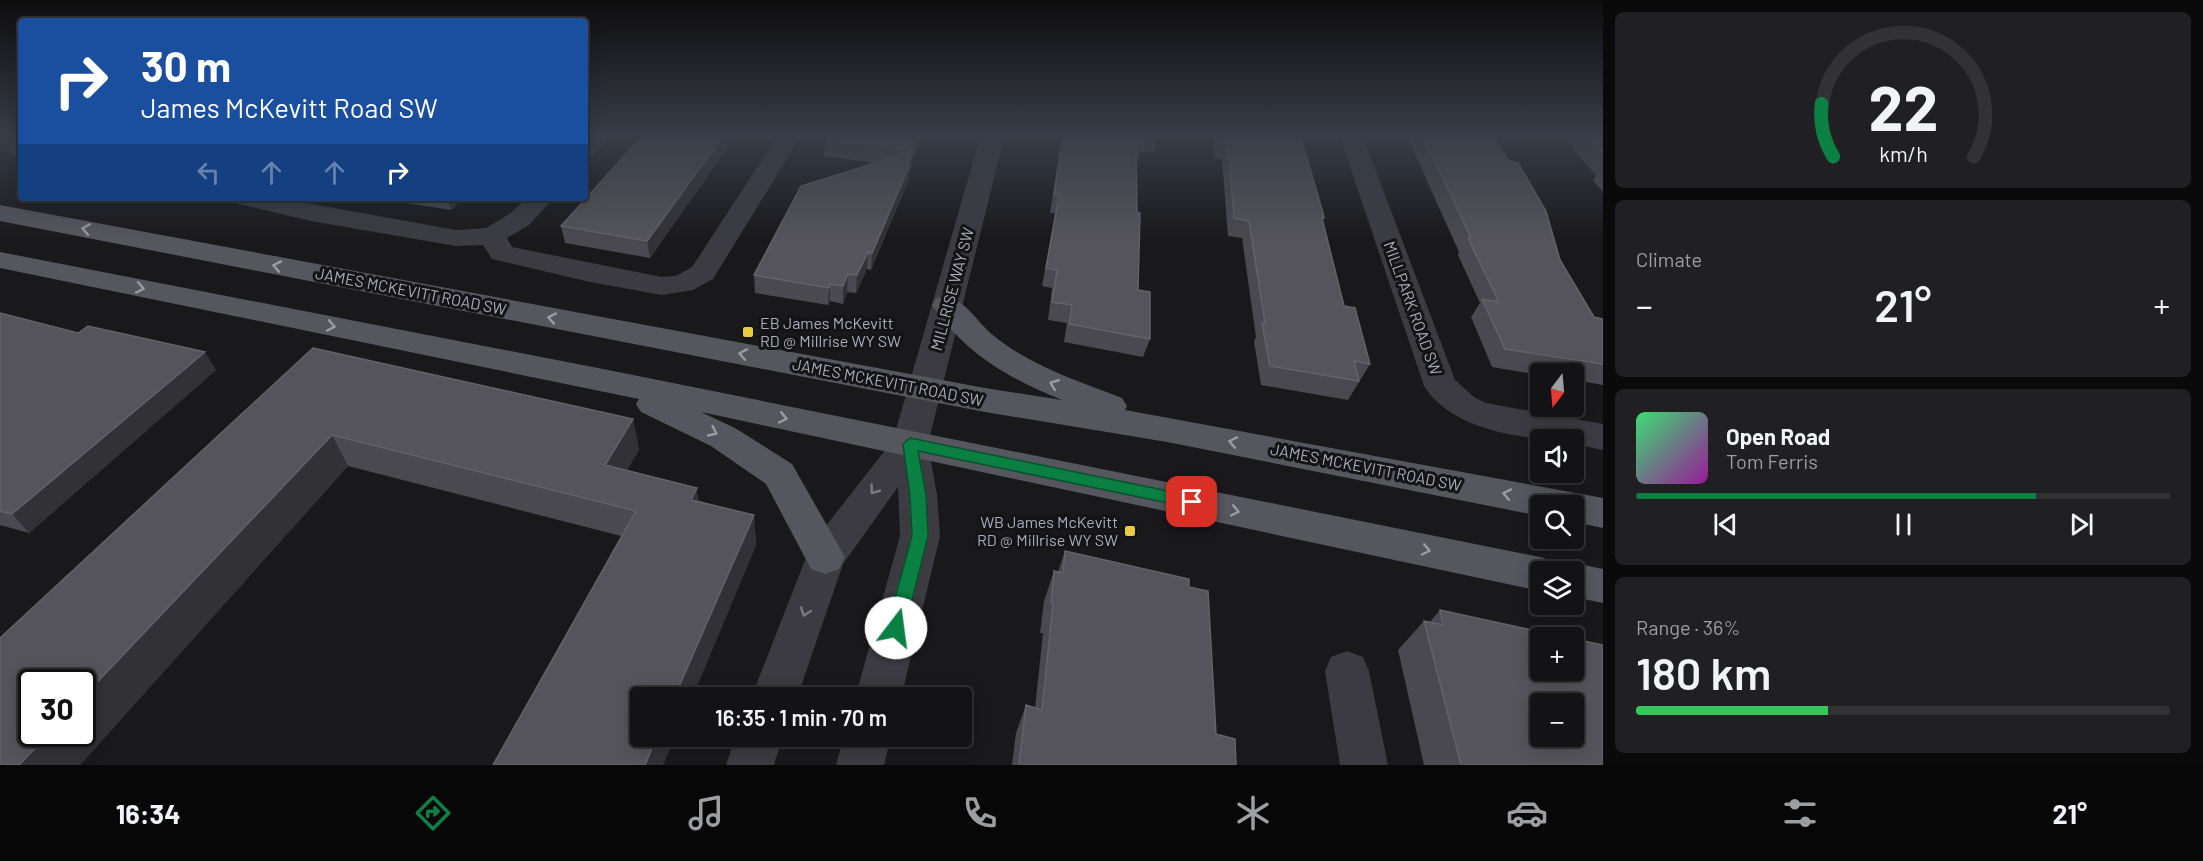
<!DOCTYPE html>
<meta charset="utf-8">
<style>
:root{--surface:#131214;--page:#202022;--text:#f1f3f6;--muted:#9d9ea0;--line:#323234;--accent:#0b8043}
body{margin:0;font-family:Barlow,sans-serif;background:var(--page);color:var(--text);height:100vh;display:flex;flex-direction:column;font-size:22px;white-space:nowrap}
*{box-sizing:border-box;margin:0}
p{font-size:20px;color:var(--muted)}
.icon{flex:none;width:33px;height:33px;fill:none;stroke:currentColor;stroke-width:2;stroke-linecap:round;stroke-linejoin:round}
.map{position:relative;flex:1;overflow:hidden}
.drawer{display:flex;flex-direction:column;gap:12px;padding:12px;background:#0a0a0b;width:600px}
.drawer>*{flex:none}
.top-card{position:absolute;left:18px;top:18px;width:570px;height:183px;border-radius:6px;box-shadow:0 3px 15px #0003,0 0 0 2px var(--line);background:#1a4fa0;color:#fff;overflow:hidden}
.needle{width:39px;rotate:196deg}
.tools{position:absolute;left:1530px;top:363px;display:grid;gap:12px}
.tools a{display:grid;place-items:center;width:54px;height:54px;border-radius:6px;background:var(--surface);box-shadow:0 3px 15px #0003,0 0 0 2px var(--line);font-size:30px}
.speed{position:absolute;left:18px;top:669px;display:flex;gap:12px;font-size:30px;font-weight:700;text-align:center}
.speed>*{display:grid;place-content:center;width:78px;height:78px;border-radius:50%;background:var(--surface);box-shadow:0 3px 15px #0003,0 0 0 2px var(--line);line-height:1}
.speed .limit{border:3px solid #111;border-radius:9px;background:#fff;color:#111}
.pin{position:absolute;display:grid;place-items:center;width:51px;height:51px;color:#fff;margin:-26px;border-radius:12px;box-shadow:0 3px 9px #0006}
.me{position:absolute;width:66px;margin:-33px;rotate:15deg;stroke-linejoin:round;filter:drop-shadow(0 0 4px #0008)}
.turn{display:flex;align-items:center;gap:21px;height:126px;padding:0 24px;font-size:27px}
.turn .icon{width:78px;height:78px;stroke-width:2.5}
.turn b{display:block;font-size:42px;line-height:51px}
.lanes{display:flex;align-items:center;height:57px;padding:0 24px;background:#0003;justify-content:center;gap:30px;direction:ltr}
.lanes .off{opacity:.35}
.big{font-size:45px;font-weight:600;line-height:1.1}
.drawer .tile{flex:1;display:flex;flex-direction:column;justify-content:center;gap:9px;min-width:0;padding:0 21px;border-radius:9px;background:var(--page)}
.drawer .dial{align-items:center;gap:0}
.dial svg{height:156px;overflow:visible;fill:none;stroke:var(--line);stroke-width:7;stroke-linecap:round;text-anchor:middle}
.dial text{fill:var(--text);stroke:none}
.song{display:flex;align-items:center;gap:18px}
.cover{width:72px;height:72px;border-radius:9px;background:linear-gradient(135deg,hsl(140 70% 55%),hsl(300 70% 35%))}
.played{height:6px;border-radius:3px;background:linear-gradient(90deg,var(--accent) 75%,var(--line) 75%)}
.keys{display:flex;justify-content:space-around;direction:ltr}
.heat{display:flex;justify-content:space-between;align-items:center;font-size:33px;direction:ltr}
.charge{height:9px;border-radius:4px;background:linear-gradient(90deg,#34c759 36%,var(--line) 0)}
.trip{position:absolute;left:630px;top:687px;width:342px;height:60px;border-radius:6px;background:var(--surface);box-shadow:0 3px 15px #0003,0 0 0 2px var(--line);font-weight:600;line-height:60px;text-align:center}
.tab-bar{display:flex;height:96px;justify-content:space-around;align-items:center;background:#080708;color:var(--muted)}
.tab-bar .icon{width:42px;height:42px}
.tab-bar .on{color:var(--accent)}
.tab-bar b{font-size:27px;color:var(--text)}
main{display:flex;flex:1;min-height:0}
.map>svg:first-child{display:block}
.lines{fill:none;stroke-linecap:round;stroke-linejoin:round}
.minor{fill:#3b3b41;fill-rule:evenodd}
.major{fill:#55565e;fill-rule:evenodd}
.wall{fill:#4a494f}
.shaded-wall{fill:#323135}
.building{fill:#55545a;stroke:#626269;stroke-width:1.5;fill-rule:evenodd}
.oneway{stroke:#9a9ca7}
.oneway2{stroke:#797a83}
.route{fill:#0b8043;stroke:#07532c;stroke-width:1.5}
.poi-dot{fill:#ebcb3f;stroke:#141315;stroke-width:2}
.labels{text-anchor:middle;stroke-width:6;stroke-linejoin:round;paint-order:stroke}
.street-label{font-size:16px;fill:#abadb9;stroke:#141315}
.poi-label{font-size:16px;fill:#abadb9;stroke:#141315;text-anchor:start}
</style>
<main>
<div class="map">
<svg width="1603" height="765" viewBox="0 0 1603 765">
<rect width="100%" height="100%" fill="#19181a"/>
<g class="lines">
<!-- minor -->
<path class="minor" d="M589,134H614L593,156L585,158V138Z
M779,134H802L713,279L693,290L662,295L590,282L492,259L483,245L456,246L311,221L235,203L231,198H279L456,230L486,228L511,213L526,198H554L529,225L507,238L512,247L662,277L676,276L692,267Z
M981,134H1005L928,444L937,495L940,536L901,698H855L900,536L898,487L843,564L797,698H751L811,545L893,440Z
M1339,134H1362L1455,380L1474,397L1486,403L1603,424V450L1574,444V440C1525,440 1452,431 1424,386Z
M21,139V158L13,156L7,149L13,141Z
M1347,651L1363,657L1369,671L1388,765H1340L1325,671L1331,657Z
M736,736H783L774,765H726Z
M844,736H891L884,765H836Z"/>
<!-- major -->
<path class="major" d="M0,205L985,388L1062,400C1010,379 964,353 932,305L936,298C963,292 974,320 994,336C1031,366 1078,381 1122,398L1127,406L1125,410L1603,498V528L1574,522V506H1540V516L1167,442L985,412L0,221Z
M0,252L603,369L1540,557L1554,562L1558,570L1574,563L1603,569V603L1574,597V572H1540V591L701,412L735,428L792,464L845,557L839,569L825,574L811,569L766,484L711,446L641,412L636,404L639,399L0,268Z"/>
</g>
<!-- wall -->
<path class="wall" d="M0,134H21V138Z
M644,134H737L650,258L565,243L561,226Z
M828,134H922L912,160L908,181L871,270L867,269L856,293L847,292L843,304L830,301L828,305L755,293L754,275L875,163L824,156L825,139Z
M1062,134H1158L1154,152L1141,151L1138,160H1136L1138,290L1150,339L1143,357L1064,342L1067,323L1048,320L1052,288L1042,286L1055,213H1050Z
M1212,134H1300L1324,218L1322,222L1344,306L1370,364L1348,400L1261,385L1254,341L1256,337L1242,238L1228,236L1222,159L1215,158Z
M1406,134H1492L1560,260L1594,317L1603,319V385L1574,380V374H1540V375L1492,367L1471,317L1480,303L1458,255L1459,252Z
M1562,134H1603V192L1593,181L1596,176Z
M399,198H471L468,202L461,200L451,210L400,202Z
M0,313L216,370L29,533L0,525Z
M313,348L633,419L639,450L627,470L699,501L754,515L756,545L692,698H640L675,736L663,765H493L621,536L348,466L80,765H0Z
M1065,551L1189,587L1216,734L1236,765H1012L1016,733L1026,705L1035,708L1043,633H1040L1044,601L1054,571L1058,572Z
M1440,610L1603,765H1424L1398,650L1424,621L1430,622Z"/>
<!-- shaded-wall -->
<path class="shaded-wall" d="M725,134H737L650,258L647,241Z
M917,134H922L912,160L908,181L871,270L872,253L907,164L911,151Z
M447,198H461V200L451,210Z
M868,252L867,269L856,293L857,275Z
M848,274L847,292L843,304V286Z
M830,284V301L828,305L829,288Z
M205,352L216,370L29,533L12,514Z
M633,419L639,450L612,496L605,465Z
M332,435L348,466L80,765H19L49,734H82V698Z
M697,488L701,519L691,500Z
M754,515L756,545L692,698H674Z
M657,736H675L663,765H645Z"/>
<!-- building -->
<path class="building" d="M644,134H725L647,241L561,226Z
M828,134H917L911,151L825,139Z
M1063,134H1158V136L1143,134V144L1136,143L1137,213H1140L1138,290L1150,292V339L1069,324L1072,305L1052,302L1057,270L1046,268L1059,196L1054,195Z
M1220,134H1300L1323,213L1324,218H1322L1344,306L1355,308L1370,364L1354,361L1359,381L1270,366L1262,323H1265L1249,221L1234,218L1228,143L1221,142Z
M1422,134H1492L1508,160L1518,163L1546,211L1560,260L1594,317L1603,319V364L1505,349L1482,299L1499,302L1468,238H1471Z
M1586,134H1603V154Z
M913,151L907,164H910L872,253L868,252L857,275L848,274L843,286L830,284L829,288L754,275L801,186Z
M0,313L78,333L88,326L205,352L12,514L0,511Z
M313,348L633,419L605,465L697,488L691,500L754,515L674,698H640V736H657L645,765H493L636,511L332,435L82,698V682H32V734H49L19,765H0V638Z
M1065,551L1189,579V587L1208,591L1216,734L1235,739L1236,765H1019L1026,705L1042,710L1053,604L1051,603L1054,571L1063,573Z
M1440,610L1568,638H1540V670H1574V639L1603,645V765H1461L1424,621L1443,625ZM1540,704H1574V736H1540Z"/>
<!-- one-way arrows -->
<defs><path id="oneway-chevron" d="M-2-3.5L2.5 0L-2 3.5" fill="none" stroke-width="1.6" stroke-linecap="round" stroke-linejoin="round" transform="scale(1.5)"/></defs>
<g class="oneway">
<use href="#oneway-chevron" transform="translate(86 229) rotate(-169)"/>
<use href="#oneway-chevron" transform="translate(277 266) rotate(-169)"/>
<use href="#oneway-chevron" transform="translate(140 288) rotate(11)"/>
<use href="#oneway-chevron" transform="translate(552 318) rotate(-169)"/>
<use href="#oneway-chevron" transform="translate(331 326) rotate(11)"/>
<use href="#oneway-chevron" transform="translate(743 354) rotate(-169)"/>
<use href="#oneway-chevron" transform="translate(1054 384) rotate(-158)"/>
<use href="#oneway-chevron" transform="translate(783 418) rotate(12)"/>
<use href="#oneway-chevron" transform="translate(713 432) rotate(25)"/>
<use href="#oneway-chevron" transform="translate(1233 442) rotate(-169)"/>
<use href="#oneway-chevron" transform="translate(1507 494) rotate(-169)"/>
<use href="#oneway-chevron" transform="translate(1235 511) rotate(12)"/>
<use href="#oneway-chevron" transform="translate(1426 550) rotate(12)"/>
</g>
<g class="oneway2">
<use href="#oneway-chevron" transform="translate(874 490) rotate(127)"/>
<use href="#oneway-chevron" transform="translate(805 612) rotate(110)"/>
</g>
<!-- sky -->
<linearGradient id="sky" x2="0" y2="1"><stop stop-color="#0e0d0e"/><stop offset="0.56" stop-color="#383d49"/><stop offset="1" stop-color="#383d49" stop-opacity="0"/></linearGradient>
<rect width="1603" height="241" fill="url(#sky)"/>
<!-- route -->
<path class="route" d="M910,438L1192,496L1198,498L1200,502L1198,507L1192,508L918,451L926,495L928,536L905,628L902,634L896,636L890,634L887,628L912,536L910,495L903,444Z"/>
<!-- markers -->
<g class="poi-dot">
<rect x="742" y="326" width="12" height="12" rx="3"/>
<rect x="1124" y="525" width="12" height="12" rx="3"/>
</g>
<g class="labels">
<!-- street labels -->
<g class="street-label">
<text transform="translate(952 289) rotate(-75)" y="6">MILLRISE WAY SW</text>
<text transform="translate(411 291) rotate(11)" y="6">JAMES MCKEVITT ROAD SW</text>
<text transform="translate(1413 308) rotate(70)" y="6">MILLPARK ROAD SW</text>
<text transform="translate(888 382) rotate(11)" y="6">JAMES MCKEVITT ROAD SW</text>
<text transform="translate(1366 467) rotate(11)" y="6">JAMES MCKEVITT ROAD SW</text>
</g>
<!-- poi labels -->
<g class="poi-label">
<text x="760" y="329">EB James McKevitt<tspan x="760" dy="18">RD @ Millrise WY SW</tspan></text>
<text x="1118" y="528" text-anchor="end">WB James McKevitt<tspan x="1118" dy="18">RD @ Millrise WY SW</tspan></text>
</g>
</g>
</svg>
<div class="tools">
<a><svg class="needle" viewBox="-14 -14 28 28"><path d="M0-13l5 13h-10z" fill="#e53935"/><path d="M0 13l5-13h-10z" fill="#9d9ea0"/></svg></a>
<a><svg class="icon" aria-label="sound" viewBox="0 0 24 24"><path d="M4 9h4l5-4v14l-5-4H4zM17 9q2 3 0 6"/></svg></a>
<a><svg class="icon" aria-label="search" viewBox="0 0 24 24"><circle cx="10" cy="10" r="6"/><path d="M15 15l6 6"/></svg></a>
<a><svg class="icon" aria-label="layers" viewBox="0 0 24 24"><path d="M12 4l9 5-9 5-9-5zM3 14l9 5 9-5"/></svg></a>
<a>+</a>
<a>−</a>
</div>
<div class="speed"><div class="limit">30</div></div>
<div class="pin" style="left:1192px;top:502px;background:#d93025"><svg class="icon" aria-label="arrive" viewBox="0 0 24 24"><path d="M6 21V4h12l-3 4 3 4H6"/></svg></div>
<svg class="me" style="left:896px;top:628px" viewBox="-20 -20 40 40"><circle r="19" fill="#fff"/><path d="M0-13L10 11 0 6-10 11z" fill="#0b8043"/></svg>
<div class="trip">16:35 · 1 min · 70 m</div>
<div class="top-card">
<div class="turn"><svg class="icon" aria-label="right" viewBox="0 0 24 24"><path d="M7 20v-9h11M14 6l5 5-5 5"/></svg><div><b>30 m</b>James McKevitt Road SW</div></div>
<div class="lanes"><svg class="icon off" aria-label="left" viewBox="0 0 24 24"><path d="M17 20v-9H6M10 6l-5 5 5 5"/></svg><svg class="icon off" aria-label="ahead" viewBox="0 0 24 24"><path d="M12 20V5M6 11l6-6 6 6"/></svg><svg class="icon off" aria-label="ahead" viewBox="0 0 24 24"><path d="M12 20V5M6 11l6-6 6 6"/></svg><svg class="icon" aria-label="right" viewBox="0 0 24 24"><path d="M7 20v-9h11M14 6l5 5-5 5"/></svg></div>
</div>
</div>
<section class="drawer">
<div class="tile dial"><svg viewBox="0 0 100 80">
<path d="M14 69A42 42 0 1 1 86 69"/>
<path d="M14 69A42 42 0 0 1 8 42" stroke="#0b8043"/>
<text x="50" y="56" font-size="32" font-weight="700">22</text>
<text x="50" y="72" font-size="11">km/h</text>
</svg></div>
<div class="tile"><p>Climate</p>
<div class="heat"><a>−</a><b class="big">21°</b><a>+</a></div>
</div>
<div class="tile">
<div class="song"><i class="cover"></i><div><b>Open Road</b><p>Tom Ferris</p></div></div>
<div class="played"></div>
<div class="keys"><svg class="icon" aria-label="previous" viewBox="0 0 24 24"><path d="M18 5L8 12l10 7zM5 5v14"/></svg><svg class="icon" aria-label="pause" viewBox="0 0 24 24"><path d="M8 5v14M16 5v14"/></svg><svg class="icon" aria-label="next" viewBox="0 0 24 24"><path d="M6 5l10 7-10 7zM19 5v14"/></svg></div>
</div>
<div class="tile"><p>Range · 36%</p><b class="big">180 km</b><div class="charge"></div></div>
</section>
</main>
<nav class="tab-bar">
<b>16:34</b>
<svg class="icon on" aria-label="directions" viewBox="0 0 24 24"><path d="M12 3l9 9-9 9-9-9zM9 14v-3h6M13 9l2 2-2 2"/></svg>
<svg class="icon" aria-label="music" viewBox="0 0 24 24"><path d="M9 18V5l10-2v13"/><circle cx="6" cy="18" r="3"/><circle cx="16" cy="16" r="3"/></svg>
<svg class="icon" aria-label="phone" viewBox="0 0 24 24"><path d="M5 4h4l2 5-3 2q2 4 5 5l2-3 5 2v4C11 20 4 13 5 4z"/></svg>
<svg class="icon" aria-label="climate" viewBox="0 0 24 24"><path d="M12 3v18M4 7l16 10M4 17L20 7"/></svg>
<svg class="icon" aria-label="car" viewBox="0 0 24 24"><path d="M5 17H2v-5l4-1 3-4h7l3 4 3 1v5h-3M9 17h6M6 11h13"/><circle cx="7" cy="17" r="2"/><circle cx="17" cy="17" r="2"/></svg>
<svg class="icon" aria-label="filters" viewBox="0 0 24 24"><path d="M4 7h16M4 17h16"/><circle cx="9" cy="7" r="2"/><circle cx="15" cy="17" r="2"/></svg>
<b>21°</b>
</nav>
